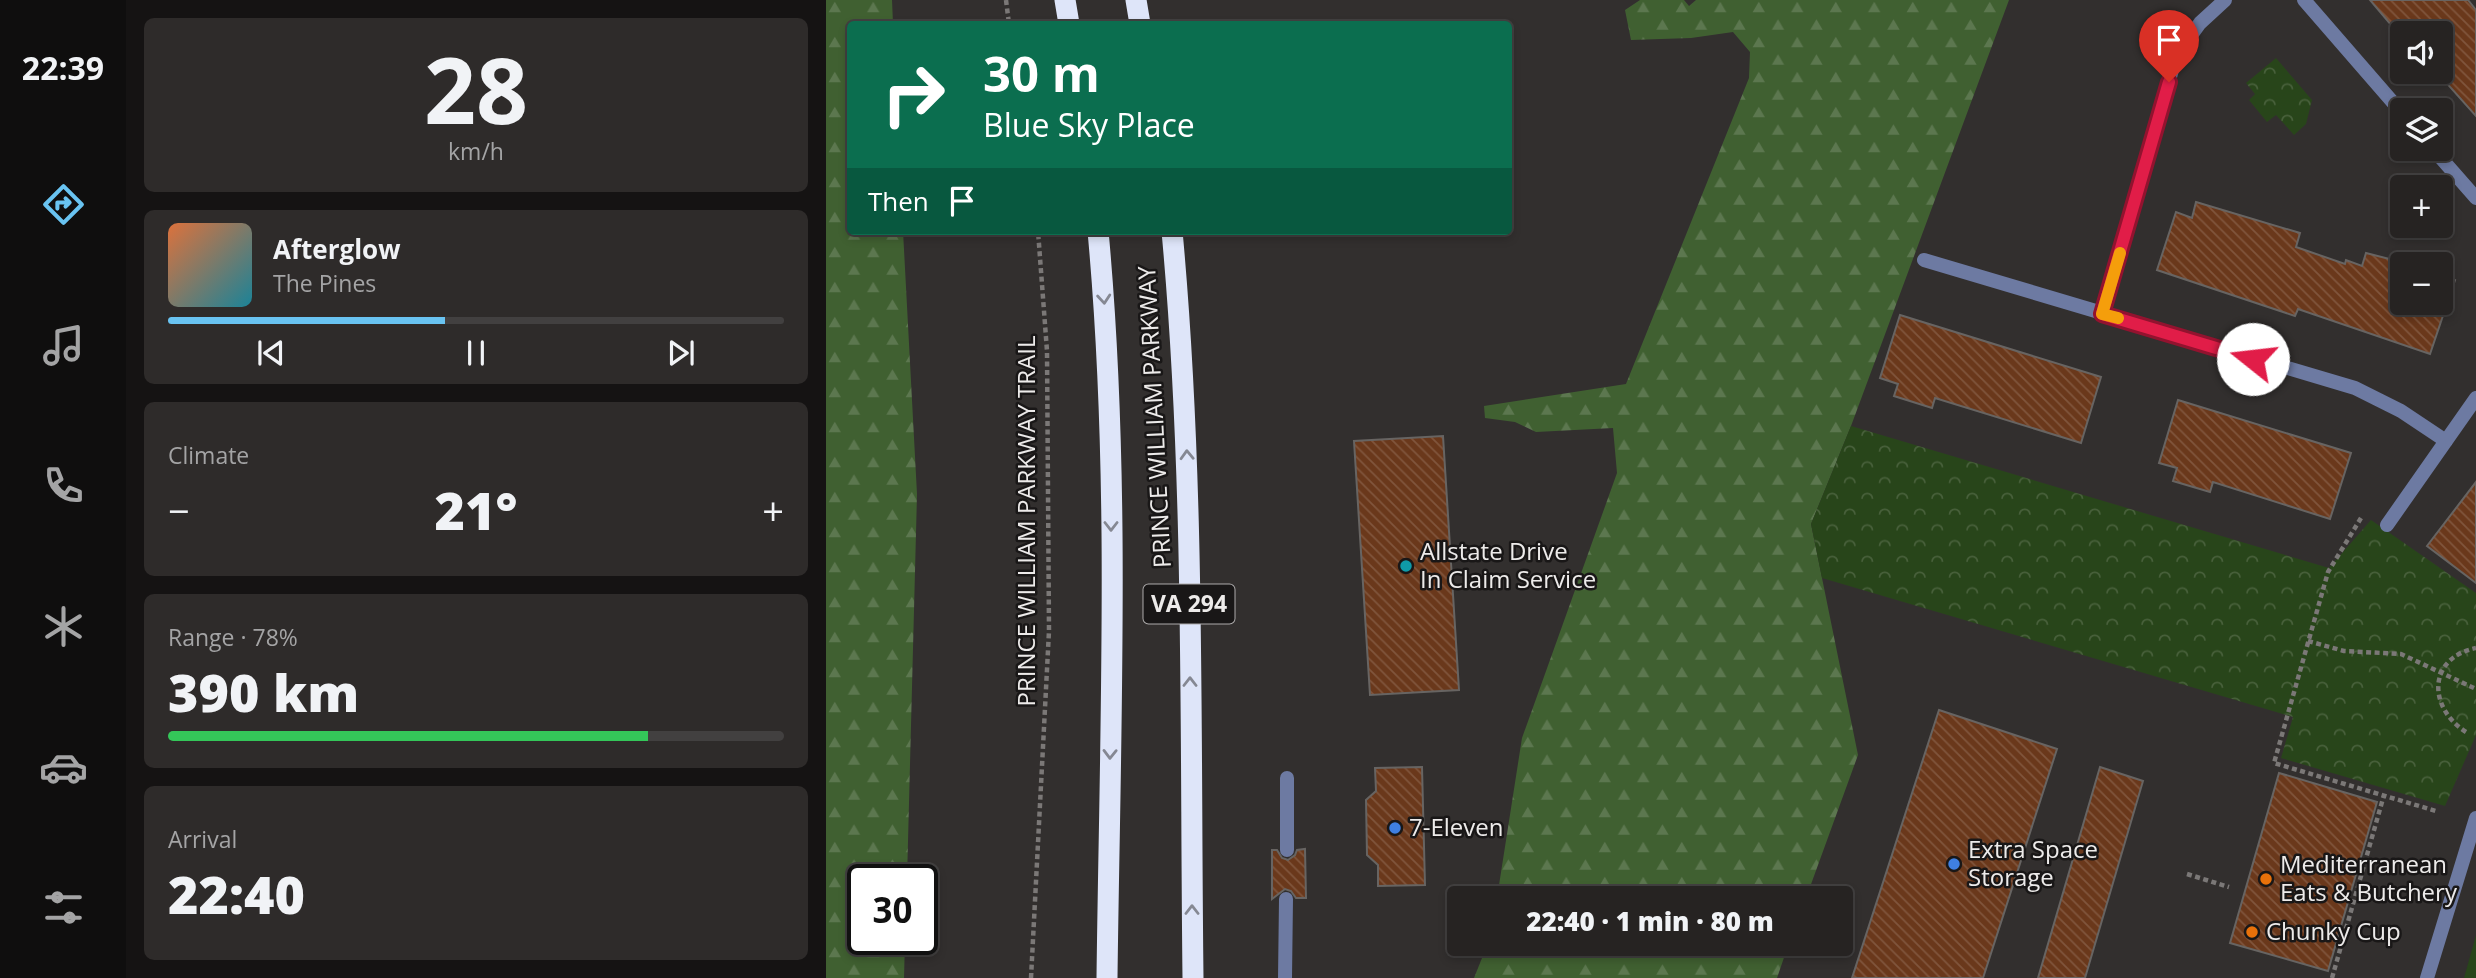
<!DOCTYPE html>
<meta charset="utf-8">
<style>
:root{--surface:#262322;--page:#2e2b2a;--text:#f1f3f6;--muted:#a4a4a5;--line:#424040;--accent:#69c3f1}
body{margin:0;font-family:"Open Sans",sans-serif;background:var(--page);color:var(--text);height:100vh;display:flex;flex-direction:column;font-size:26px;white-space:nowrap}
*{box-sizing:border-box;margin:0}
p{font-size:23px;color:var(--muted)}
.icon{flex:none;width:38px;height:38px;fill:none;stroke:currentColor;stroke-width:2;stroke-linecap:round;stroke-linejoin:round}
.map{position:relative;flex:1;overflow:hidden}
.panel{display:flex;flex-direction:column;gap:18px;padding:18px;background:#151313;width:700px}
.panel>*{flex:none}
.hud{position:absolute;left:21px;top:21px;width:665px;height:214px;border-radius:7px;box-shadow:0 4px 10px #0003,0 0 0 2px var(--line);background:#0b6e4f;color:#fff;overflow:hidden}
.tools{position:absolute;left:1564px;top:21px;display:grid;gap:14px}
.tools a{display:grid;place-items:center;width:63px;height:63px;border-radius:7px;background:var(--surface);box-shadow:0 4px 10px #0003,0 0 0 2px var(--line);font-size:35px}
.speed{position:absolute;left:21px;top:864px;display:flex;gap:14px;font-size:35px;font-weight:700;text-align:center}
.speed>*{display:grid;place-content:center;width:91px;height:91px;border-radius:50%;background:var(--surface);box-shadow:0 4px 10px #0003,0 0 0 2px var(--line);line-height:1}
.speed .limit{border:4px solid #111;border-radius:10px;background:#fff;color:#111}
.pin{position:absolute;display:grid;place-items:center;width:60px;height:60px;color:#fff;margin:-72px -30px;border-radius:50% 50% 50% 0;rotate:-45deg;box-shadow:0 0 7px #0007}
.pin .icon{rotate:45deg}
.me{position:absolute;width:77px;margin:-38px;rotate:286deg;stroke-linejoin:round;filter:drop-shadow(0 0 5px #0008)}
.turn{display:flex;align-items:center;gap:24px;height:147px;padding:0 21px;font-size:32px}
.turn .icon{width:91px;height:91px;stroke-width:2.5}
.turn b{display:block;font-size:49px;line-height:60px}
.then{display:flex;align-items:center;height:66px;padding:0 21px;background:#0003;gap:14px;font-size:26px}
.big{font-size:52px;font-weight:800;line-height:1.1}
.panel .card{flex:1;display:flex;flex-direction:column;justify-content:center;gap:10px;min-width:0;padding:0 24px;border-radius:10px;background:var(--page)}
.panel .dial{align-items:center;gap:0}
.dial b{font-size:91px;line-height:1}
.song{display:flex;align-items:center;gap:21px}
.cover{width:84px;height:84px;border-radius:10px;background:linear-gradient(135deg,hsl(20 70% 55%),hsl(190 70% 35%))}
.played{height:7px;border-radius:4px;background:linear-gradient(90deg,var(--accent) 45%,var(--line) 45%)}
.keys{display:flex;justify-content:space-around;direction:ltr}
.heat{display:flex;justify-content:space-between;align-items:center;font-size:38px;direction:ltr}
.charge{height:10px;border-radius:5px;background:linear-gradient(90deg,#34c759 78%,var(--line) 0)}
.trip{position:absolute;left:621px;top:886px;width:406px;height:70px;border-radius:7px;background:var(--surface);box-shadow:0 4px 10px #0003,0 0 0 2px var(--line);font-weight:800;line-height:70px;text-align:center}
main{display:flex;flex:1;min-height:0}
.tabs{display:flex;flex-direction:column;width:126px;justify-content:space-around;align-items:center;background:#0f0e0e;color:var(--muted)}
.tabs .icon{width:49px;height:49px}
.tabs .on{color:var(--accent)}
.tabs b{font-size:32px;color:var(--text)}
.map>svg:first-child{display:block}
.grass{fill:#28451a}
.forest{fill:url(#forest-firs)}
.park{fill:url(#park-crowns)}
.building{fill:url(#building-back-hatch);stroke:#676462;stroke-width:2}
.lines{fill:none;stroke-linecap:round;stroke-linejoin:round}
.path{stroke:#7b7877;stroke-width:4.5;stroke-dasharray:5 3.5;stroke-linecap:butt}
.lane{stroke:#6d7aa2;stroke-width:14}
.street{stroke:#6d7aa2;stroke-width:14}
.highway{stroke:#dee5f9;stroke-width:21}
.oneway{stroke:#858893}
.route-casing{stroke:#92132f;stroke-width:18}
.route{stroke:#e11d48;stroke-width:12}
.slow{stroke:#f59e0b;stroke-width:12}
.culture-dot{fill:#0f9aa8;stroke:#191717;stroke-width:2.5}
.shop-dot{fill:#3f7fe0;stroke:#191717;stroke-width:2.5}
.food-dot{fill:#e8710a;stroke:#191717;stroke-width:2.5}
.labels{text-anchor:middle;stroke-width:5;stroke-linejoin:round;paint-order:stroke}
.shield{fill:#191717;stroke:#adabab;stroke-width:2}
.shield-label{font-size:23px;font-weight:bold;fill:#edebea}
.street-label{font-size:24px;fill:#edebea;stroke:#191717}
.poi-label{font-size:24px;fill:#edebea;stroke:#191717;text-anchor:start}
</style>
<main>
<nav class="tabs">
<b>22:39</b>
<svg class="icon on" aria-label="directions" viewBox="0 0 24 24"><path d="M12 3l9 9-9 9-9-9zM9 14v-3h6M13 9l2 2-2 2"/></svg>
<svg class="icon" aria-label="music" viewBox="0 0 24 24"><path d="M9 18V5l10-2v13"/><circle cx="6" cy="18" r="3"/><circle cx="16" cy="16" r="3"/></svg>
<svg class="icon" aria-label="phone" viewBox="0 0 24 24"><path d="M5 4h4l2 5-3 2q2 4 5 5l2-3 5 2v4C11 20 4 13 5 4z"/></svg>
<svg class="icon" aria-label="climate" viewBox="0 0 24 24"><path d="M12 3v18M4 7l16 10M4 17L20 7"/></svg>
<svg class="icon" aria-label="car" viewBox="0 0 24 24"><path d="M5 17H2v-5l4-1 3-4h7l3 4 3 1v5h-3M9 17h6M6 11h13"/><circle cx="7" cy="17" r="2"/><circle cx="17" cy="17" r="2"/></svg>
<svg class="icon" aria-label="filters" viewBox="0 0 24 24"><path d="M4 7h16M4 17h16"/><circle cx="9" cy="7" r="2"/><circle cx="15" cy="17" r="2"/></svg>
</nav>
<section class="panel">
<div class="card dial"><b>28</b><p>km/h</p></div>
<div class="card">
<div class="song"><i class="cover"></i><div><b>Afterglow</b><p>The Pines</p></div></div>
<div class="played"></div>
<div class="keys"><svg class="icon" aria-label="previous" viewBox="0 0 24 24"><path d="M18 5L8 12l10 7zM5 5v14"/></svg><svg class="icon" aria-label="pause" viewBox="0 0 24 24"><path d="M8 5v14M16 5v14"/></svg><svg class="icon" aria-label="next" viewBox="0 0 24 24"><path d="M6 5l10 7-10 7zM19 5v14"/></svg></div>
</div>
<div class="card"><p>Climate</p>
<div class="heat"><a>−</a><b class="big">21°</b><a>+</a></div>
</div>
<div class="card"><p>Range · 78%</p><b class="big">390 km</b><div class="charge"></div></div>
<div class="card"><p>Arrival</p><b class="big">22:40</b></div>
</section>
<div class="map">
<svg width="1650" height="978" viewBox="0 0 1650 978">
<defs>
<pattern id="forest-firs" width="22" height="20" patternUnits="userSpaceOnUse" patternTransform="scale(1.75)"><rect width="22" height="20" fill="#406031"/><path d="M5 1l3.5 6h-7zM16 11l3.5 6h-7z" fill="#5c774f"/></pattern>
<pattern id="park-crowns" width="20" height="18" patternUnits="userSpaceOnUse" patternTransform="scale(1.75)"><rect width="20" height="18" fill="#28451a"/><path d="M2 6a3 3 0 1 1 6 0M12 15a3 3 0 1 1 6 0" fill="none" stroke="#48603b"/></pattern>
<pattern id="building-back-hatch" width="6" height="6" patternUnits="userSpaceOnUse" patternTransform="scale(1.75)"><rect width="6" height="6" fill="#6a381b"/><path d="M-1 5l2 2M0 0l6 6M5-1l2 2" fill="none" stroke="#80553c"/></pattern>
</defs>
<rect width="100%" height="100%" fill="#322f2e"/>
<!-- grass -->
<path class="grass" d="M1650,935V978H1638Z"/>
<!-- forest -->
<path class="forest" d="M0,0H66L67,24H24V231H77L91,494L81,880H37V940H79L78,978H0Z
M814,0H858L863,6L870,0H1183L1025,426L985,524L1032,755L980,898H671L696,738L791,473L787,428L710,432L689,422L659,418L658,406L800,384L923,78L924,52L907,32L865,38L805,40L799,10Z
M662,943H963L951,978H648Z"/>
<!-- park -->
<path class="park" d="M1450,58L1486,100L1480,124L1468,135L1450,115L1441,122L1423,100L1429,94L1420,83Z
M1025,426L1503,568L1545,520L1650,593V735L1619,806L1455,758L1467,717L996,578L985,524Z"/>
<!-- building -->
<path class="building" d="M1544,0H1642L1650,10V116L1618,80L1614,83L1604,72H1615V33H1577V39Z
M1370,202L1474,233L1470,247L1519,264L1520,260L1536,266L1540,253L1583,264H1577V303H1615V275L1629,280L1604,354L1472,309L1469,316L1331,270L1350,212L1366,218Z
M1074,315L1275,377L1255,443L1109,398L1106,408L1068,396L1072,384L1054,378Z
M1352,400L1525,453L1504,519L1387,482L1384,492L1347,481L1351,468L1333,463Z
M617,436L633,690L544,695L528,441Z
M1650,482V583L1601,546Z
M1113,710L1231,749L1157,978H1026Z
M596,767L599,885L552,886V865L541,855L540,800L550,791L549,768Z
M1274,767L1317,781L1259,978H1212Z
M1453,773L1551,802L1502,971L1404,943Z
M479,849L480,898H470L465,891L459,889L446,899V850H451L456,858L462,860L469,855L471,850Z"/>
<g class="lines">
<!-- path -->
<path class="path" d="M180,0L183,24
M1535,518L1502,572L1448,763L1610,811
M1482,641L1518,651L1575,654L1650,689
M1640,732C1602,708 1601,658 1650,648
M1361,874L1403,887
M205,978L223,631L221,351L212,231
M1506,978L1558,795"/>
<!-- lane -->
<path class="lane" d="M461,850V778
M459,978L460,899"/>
<!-- street -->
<path class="street" d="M1478,0L1577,114
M1607,149L1650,198
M1098,260L1529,388L1575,411L1620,441
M1276,314L1350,56L1374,23L1399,0
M1561,525L1650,398
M1601,978L1650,818"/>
<!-- highway -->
<path class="highway" d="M239,0L243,24
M310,0L314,24
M272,231C295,479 284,729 281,978
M346,231C369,479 364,729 367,978"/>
</g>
<!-- one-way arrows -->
<defs><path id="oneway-chevron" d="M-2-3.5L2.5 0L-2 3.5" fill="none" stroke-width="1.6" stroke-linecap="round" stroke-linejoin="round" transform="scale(1.75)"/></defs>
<g class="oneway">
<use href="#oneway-chevron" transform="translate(278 299) rotate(85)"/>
<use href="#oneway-chevron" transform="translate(361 455) rotate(-92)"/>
<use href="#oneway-chevron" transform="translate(285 526) rotate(90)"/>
<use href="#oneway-chevron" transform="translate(364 682) rotate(-90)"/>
<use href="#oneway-chevron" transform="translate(284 754) rotate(91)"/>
<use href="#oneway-chevron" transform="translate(366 910) rotate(-90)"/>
</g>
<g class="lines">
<defs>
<path id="route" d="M1343,82L1276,314L1427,359"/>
</defs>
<!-- route casing -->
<use href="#route" class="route-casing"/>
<!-- route -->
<use href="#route" class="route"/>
<!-- slow -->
<path class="slow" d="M1292,318L1276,314L1294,253"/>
</g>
<!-- markers -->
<circle class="culture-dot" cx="580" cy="566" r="7"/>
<g class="shop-dot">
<circle cx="569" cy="828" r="7"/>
<circle cx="1128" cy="864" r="7"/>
</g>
<g class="food-dot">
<circle cx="1440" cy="879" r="7"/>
<circle cx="1426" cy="932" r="7"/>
</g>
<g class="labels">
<!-- shield labels -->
<rect class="shield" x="317.5" y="584.5" width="91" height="39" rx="5"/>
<g class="shield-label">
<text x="363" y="612">VA 294</text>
</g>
<!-- street labels -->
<g class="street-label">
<text transform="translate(329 417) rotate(-93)" y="8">PRINCE WILLIAM PARKWAY</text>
<text transform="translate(201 521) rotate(-90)" y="8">PRINCE WILLIAM PARKWAY TRAIL</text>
</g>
<!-- poi labels -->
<g class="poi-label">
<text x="594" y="560">Allstate Drive<tspan x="594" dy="28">In Claim Service</tspan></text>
<text x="583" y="836">7-Eleven</text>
<text x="1142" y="858">Extra Space<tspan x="1142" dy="28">Storage</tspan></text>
<text x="1454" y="873">Mediterranean<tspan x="1454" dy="28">Eats &amp; Butchery</tspan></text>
<text x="1440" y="940">Chunky Cup</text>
</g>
</g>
</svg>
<div class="tools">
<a><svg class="icon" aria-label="sound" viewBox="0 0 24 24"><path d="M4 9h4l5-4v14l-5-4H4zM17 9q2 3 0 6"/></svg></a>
<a><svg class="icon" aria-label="layers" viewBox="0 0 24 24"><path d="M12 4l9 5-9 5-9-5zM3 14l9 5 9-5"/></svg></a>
<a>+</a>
<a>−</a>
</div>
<div class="speed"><div class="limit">30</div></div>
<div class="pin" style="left:1343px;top:82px;background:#d93025"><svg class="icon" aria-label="arrive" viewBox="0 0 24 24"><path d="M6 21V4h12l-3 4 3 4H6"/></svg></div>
<svg class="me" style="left:1427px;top:359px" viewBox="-20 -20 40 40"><circle r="19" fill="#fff"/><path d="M0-13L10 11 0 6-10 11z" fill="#e11d48"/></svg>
<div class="trip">22:40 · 1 min · 80 m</div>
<div class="hud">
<div class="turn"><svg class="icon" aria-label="right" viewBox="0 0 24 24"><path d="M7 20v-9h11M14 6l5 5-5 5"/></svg><div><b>30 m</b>Blue Sky Place</div></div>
<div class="then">Then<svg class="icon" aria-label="arrive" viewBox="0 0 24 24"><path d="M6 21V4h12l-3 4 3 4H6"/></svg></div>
</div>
</div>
</main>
